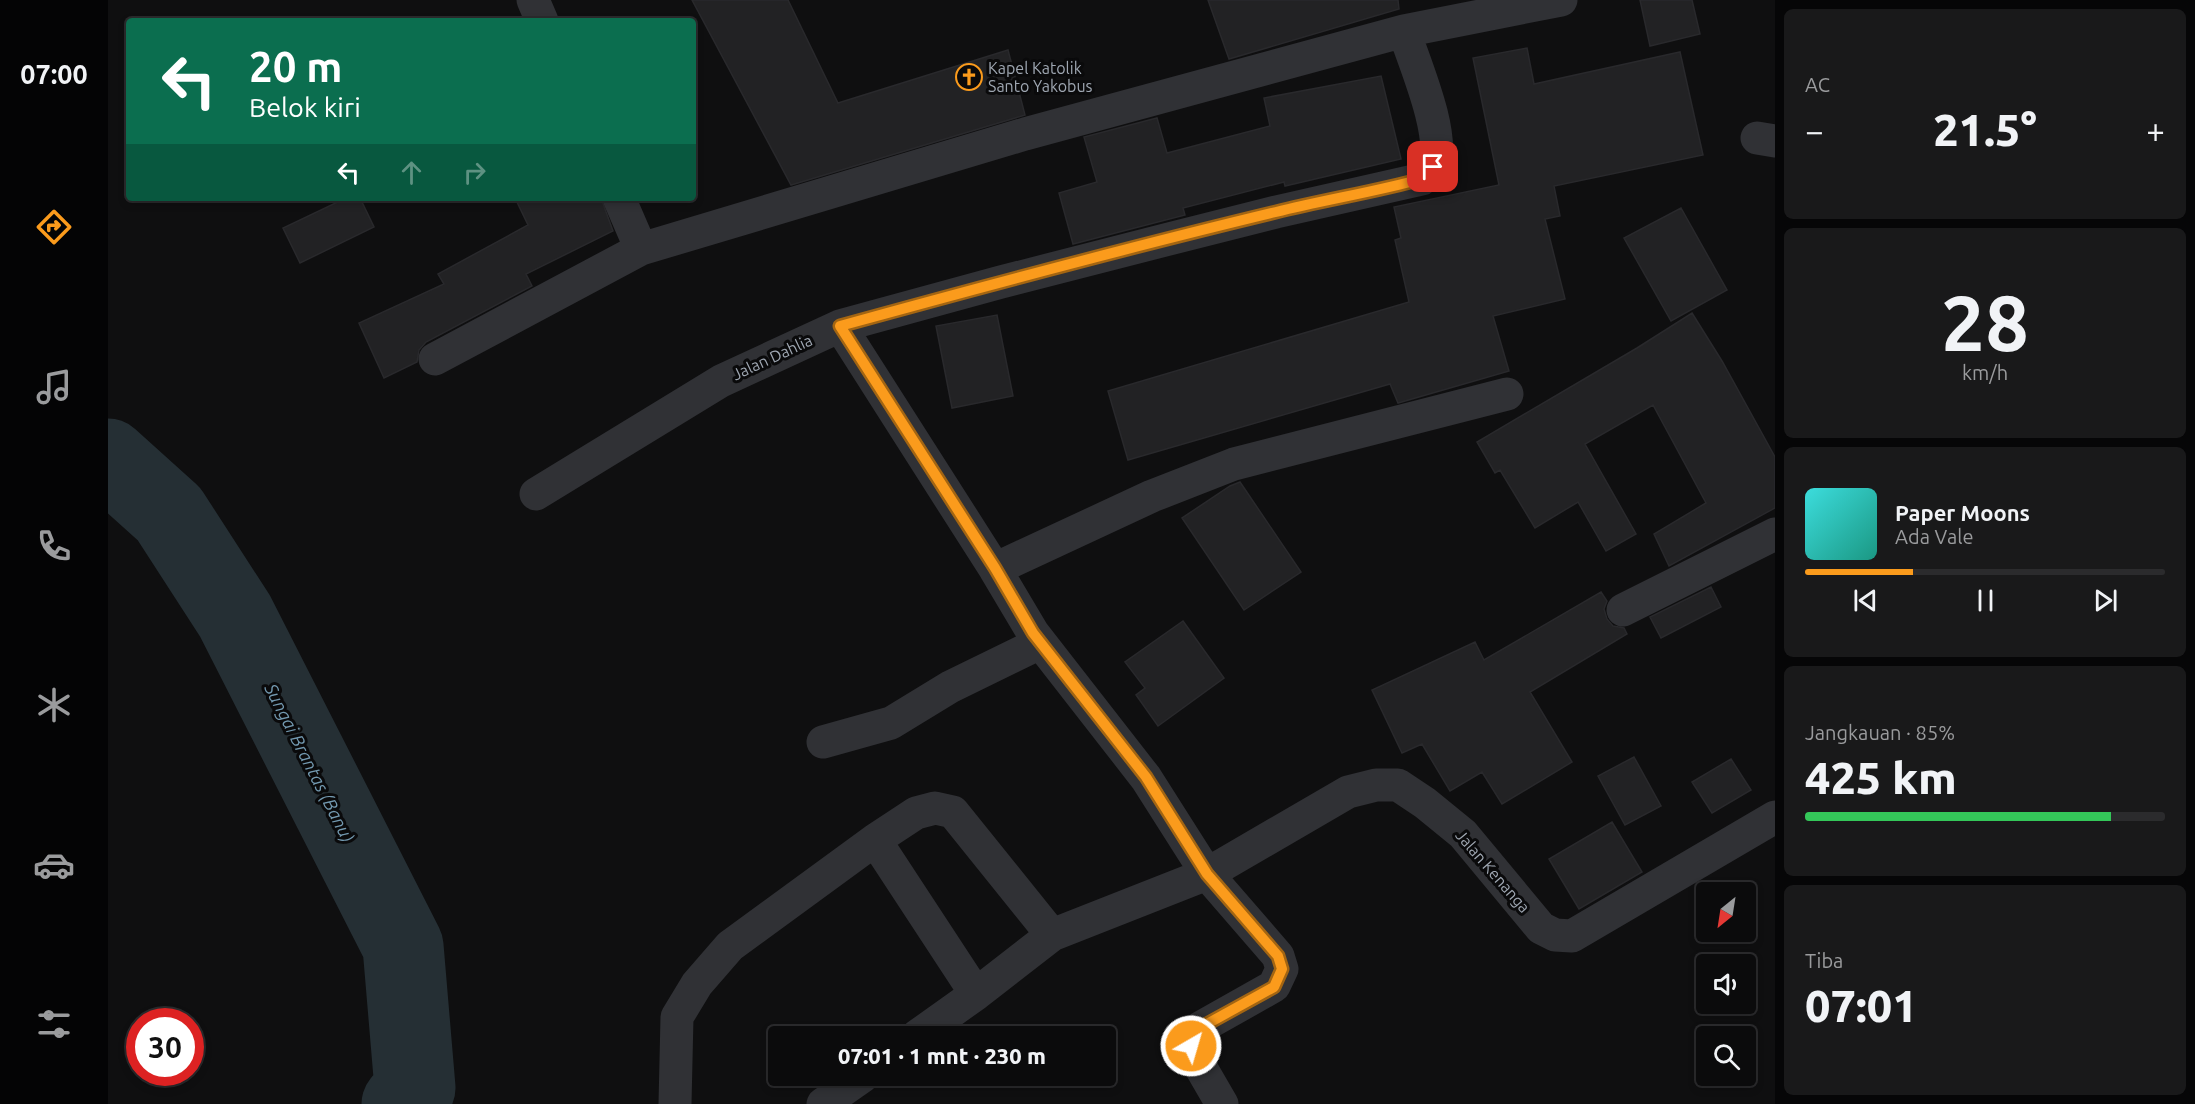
<!DOCTYPE html>
<html lang="id">
<meta charset="utf-8">
<style>
:root{--surface:#0b0b0c;--page:#19191a;--text:#f1f3f6;--muted:#9a9b9d;--line:#2b2b2d;--accent:#fb9b1c}
body{margin:0;font-family:Ubuntu,sans-serif;background:var(--page);color:var(--text);height:100vh;display:flex;flex-direction:column;font-size:22px;white-space:nowrap}
*{box-sizing:border-box;margin:0}
p{font-size:20px;color:var(--muted)}
.icon{flex:none;width:33px;height:33px;fill:none;stroke:currentColor;stroke-width:2;stroke-linecap:round;stroke-linejoin:round}
.map{position:relative;flex:1;overflow:hidden}
.details{display:flex;flex-direction:column;gap:9px;padding:9px;background:#060607;width:420px}
.details>*{flex:none}
.guide{position:absolute;left:18px;top:18px;width:570px;height:183px;border-radius:6px;box-shadow:0 3px 9px #0003,0 0 0 2px var(--line);background:#0b6e4f;color:#fff;overflow:hidden}
.needle{width:39px;rotate:210deg}
.tools{position:absolute;left:1588px;top:882px;display:grid;gap:12px}
.tools a{display:grid;place-items:center;width:60px;height:60px;border-radius:6px;background:var(--surface);box-shadow:0 3px 9px #0003,0 0 0 2px var(--line);font-size:30px}
.speed{position:absolute;left:18px;top:1008px;display:flex;gap:12px;font-size:30px;font-weight:700;text-align:center}
.speed>*{display:grid;place-content:center;width:78px;height:78px;border-radius:50%;background:var(--surface);box-shadow:0 3px 9px #0003,0 0 0 2px var(--line);line-height:1}
.speed .limit{border:9px solid #d22;background:#fff;color:#111}
.pin{position:absolute;display:grid;place-items:center;width:51px;height:51px;color:#fff;margin:-26px;border-radius:12px;box-shadow:0 3px 9px #0006}
.me{position:absolute;width:66px;margin:-33px;rotate:38deg;stroke-linejoin:round;filter:drop-shadow(0 0 4px #0008)}
.turn{display:flex;align-items:center;gap:21px;height:126px;padding:0 24px;font-size:27px}
.turn .icon{width:78px;height:78px;stroke-width:2.5}
.turn b{display:block;font-size:42px;line-height:51px}
.lanes{display:flex;align-items:center;height:57px;padding:0 24px;background:#0003;justify-content:center;gap:30px;direction:ltr}
.lanes .off{opacity:.35}
.big{font-size:45px;font-weight:800;line-height:1.1}
.details .tile{flex:1;display:flex;flex-direction:column;justify-content:center;gap:9px;min-width:0;padding:0 21px;border-radius:9px;background:var(--page)}
.details .dial{align-items:center;gap:0}
.dial b{font-size:78px;line-height:1}
.song{display:flex;align-items:center;gap:18px}
.cover{width:72px;height:72px;border-radius:9px;background:linear-gradient(135deg,hsl(180 70% 55%),hsl(170 70% 35%))}
.played{height:6px;border-radius:3px;background:linear-gradient(90deg,var(--accent) 30%,var(--line) 30%)}
.keys{display:flex;justify-content:space-around;direction:ltr}
.heat{display:flex;justify-content:space-between;align-items:center;font-size:33px;direction:ltr}
.charge{height:9px;border-radius:4px;background:linear-gradient(90deg,#34c759 85%,var(--line) 0)}
.trip{position:absolute;left:660px;top:1026px;width:348px;height:60px;border-radius:6px;background:var(--surface);box-shadow:0 3px 9px #0003,0 0 0 2px var(--line);font-weight:800;line-height:60px;text-align:center}
main{display:flex;flex:1;min-height:0}
.menu{display:flex;flex-direction:column;width:108px;justify-content:space-around;align-items:center;background:#040405;color:var(--muted)}
.menu .icon{width:42px;height:42px}
.menu .current{color:var(--accent)}
.menu b{font-size:27px;color:var(--text)}
.map>svg:first-child{display:block}
.lines{fill:none;stroke-linecap:round;stroke-linejoin:round}
.river{stroke:#252f34;stroke-width:81}
.building{fill:#222224;stroke:#29292c;stroke-width:1.5}
.minor{stroke:#303135;stroke-width:33}
.route-casing{stroke:#a36512;stroke-width:15}
.route{stroke:#fb9b1c;stroke-width:10}
.labels{text-anchor:middle;stroke-width:6;stroke-linejoin:round;paint-order:stroke}
.poi-label{font-size:16px;fill:#9fa7b2;stroke:#0a0a0b;text-anchor:start}
.street-label{font-size:16px;fill:#9fa7b2;stroke:#0a0a0b}
.water-label{font-size:18px;font-style:italic;fill:#7399b0;stroke:#0a0a0b}
</style>
<main>
<nav class="menu">
<b>07:00</b>
<svg class="icon current" aria-label="directions" viewBox="0 0 24 24"><path d="M12 3l9 9-9 9-9-9zM9 14v-3h6M13 9l2 2-2 2"/></svg>
<svg class="icon" aria-label="music" viewBox="0 0 24 24"><path d="M9 18V5l10-2v13"/><circle cx="6" cy="18" r="3"/><circle cx="16" cy="16" r="3"/></svg>
<svg class="icon" aria-label="phone" viewBox="0 0 24 24"><path d="M5 4h4l2 5-3 2q2 4 5 5l2-3 5 2v4C11 20 4 13 5 4z"/></svg>
<svg class="icon" aria-label="climate" viewBox="0 0 24 24"><path d="M12 3v18M4 7l16 10M4 17L20 7"/></svg>
<svg class="icon" aria-label="car" viewBox="0 0 24 24"><path d="M5 17H2v-5l4-1 3-4h7l3 4 3 1v5h-3M9 17h6M6 11h13"/><circle cx="7" cy="17" r="2"/><circle cx="17" cy="17" r="2"/></svg>
<svg class="icon" aria-label="filters" viewBox="0 0 24 24"><path d="M4 7h16M4 17h16"/><circle cx="9" cy="7" r="2"/><circle cx="15" cy="17" r="2"/></svg>
</nav>
<div class="map">
<svg width="1667" height="1104" viewBox="0 0 1667 1104">
<rect width="100%" height="100%" fill="#0f0f10"/>
<g class="lines">
<!-- river -->
<path class="river" d="M0,459L61,514L127,616L295,946L307,1088L294,1104"/>
</g>
<!-- building -->
<path class="building" d="M584,0H680L730,103L900,50L917,115L683,185Z
M1100,0H1290L1291,9L1121,59Z
M1532,0H1584L1592,34L1542,46Z
M1419,48L1426,84L1572,52L1595,155L1446,186L1452,216L1437,219L1457,299L1385,316L1401,371L1290,403L1282,384L1020,460L1000,391L1301,302L1287,240L1293,238L1286,207L1391,185L1365,58Z
M1273,76L1293,159L1177,186L1176,182L1075,208L1077,215L965,244L951,193L989,182L976,137L1049,118L1059,153L1162,126L1156,98Z
M238,198H252L266,227L192,263L175,228Z
M407,198H493L505,231L418,274L424,286L318,342L311,350L309,362L276,378L251,323L336,284L330,274L420,225Z
M1573,208L1619,290L1563,321L1516,238Z
M1584,313L1614,361L1667,457V508L1561,566L1546,534L1598,503L1545,405L1477,444L1528,534L1498,551L1470,502L1427,528L1392,470L1387,473L1369,442L1529,348Z
M889,315L905,396L844,408L828,326Z
M1132,482L1193,572L1136,610L1074,518L1122,486Z
M1603,587L1613,607L1553,638L1542,617Z
M1493,592L1499,601L1496,609L1499,619L1505,626L1516,628L1519,634L1422,692L1464,762L1394,804L1374,772L1342,791L1314,744L1294,753L1264,690L1367,642L1376,660Z
M1075,621L1116,678L1050,726L1028,695L1037,688L1017,662Z
M1526,757L1553,806L1517,825L1490,776Z
M1623,759L1643,790L1604,813L1584,782Z
M1504,822L1534,872L1471,909L1441,859Z"/>
<g class="lines">
<!-- minor -->
<path class="minor" d="M425,0L434,21
M1649,138L1667,141
M511,198L533,249
M732,326L887,569L925,633L1038,778L1099,874L1170,956L1174,969L1166,986L1088,1030C1084,1039 1082,1045 1085,1054L1114,1104
M327,359L533,249L917,134L1296,31
M428,494L613,381L732,326L893,282L1057,240L1168,212L1314,179C1318,175 1323,170 1326,165C1338,135 1306,62 1296,31L1453,0
M887,569L1044,496L1126,464L1399,394
M1515,610L1667,534
M715,742L783,723L842,687L932,643
M868,994L767,840L808,813L827,808L845,812L944,935
M809,1036L868,994L944,935L1099,874L1240,792L1268,785H1290L1317,803L1355,834L1433,928L1447,935L1464,936L1667,817
M567,1104L569,1017L589,984L622,946L767,840
M715,1104L755,1076"/>
</g>
<g class="lines">
<defs>
<path id="route" d="M1083,1046L1088,1030L1166,987L1174,969L1170,956L1099,874L1038,777L925,633L887,568L732,326C877,286 1022,247 1168,212C1216,200 1266,192 1314,179L1325,167"/>
</defs>
<!-- route casing -->
<use href="#route" class="route-casing"/>
<!-- route -->
<use href="#route" class="route"/>
</g>
<!-- icons -->
<defs>
<symbol id="church-ring" viewBox="-11 -11 22 22"><circle r="9.5" fill="#0a0a0b" stroke="#fb9b1c" stroke-width="1.5"/><path d="M-1.2-6h2.4v3.5h3.3v2.4h-3.3V6h-2.4V-.1h-3.3v-2.4h3.3Z" fill="#fb9b1c"/></symbol>
</defs>
<g fill-rule="evenodd">
<use href="#church-ring" x="846" y="62" width="30" height="30"/>
</g>
<g class="labels">
<!-- poi labels -->
<g class="poi-label">
<text x="880" y="74">Kapel Katolik<tspan x="880" dy="18">Santo Yakobus</tspan></text>
</g>
<!-- street labels -->
<g class="street-label">
<text transform="translate(664 357) rotate(-25)" y="6">Jalan Dahlia</text>
<text transform="translate(1385 871) rotate(49)" y="6">Jalan Kenanga</text>
</g>
<!-- water labels -->
<g class="water-label">
<text transform="translate(201 763) rotate(63)" y="6">Sungai Brantas (Banu)</text>
</g>
</g>
</svg>
<div class="tools">
<a><svg class="needle" viewBox="-14 -14 28 28"><path d="M0-13l5 13h-10z" fill="#e53935"/><path d="M0 13l5-13h-10z" fill="#9a9b9d"/></svg></a>
<a><svg class="icon" aria-label="sound" viewBox="0 0 24 24"><path d="M4 9h4l5-4v14l-5-4H4zM17 9q2 3 0 6"/></svg></a>
<a><svg class="icon" aria-label="search" viewBox="0 0 24 24"><circle cx="10" cy="10" r="6"/><path d="M15 15l6 6"/></svg></a>
</div>
<div class="speed"><div class="limit">30</div></div>
<div class="pin" style="left:1325px;top:167px;background:#d93025"><svg class="icon" aria-label="arrive" viewBox="0 0 24 24"><path d="M6 21V4h12l-3 4 3 4H6"/></svg></div>
<svg class="me" style="left:1083px;top:1046px" viewBox="-20 -20 40 40"><circle r="17" fill="#fb9b1c" stroke="#fff" stroke-width="3"/><path d="M0-11L8 9 0 5-8 9z" fill="#fff"/></svg>
<div class="trip">07:01 · 1 mnt · 230 m</div>
<div class="guide">
<div class="turn"><svg class="icon" aria-label="left" viewBox="0 0 24 24"><path d="M17 20v-9H6M10 6l-5 5 5 5"/></svg><div><b>20 m</b>Belok kiri</div></div>
<div class="lanes"><svg class="icon" aria-label="left" viewBox="0 0 24 24"><path d="M17 20v-9H6M10 6l-5 5 5 5"/></svg><svg class="icon off" aria-label="ahead" viewBox="0 0 24 24"><path d="M12 20V5M6 11l6-6 6 6"/></svg><svg class="icon off" aria-label="right" viewBox="0 0 24 24"><path d="M7 20v-9h11M14 6l5 5-5 5"/></svg></div>
</div>
</div>
<section class="details">
<div class="tile"><p>AC</p>
<div class="heat"><a>−</a><b class="big">21.5°</b><a>+</a></div>
</div>
<div class="tile dial"><b>28</b><p>km/h</p></div>
<div class="tile">
<div class="song"><i class="cover"></i><div><b>Paper Moons</b><p>Ada Vale</p></div></div>
<div class="played"></div>
<div class="keys"><svg class="icon" aria-label="previous" viewBox="0 0 24 24"><path d="M18 5L8 12l10 7zM5 5v14"/></svg><svg class="icon" aria-label="pause" viewBox="0 0 24 24"><path d="M8 5v14M16 5v14"/></svg><svg class="icon" aria-label="next" viewBox="0 0 24 24"><path d="M6 5l10 7-10 7zM19 5v14"/></svg></div>
</div>
<div class="tile"><p>Jangkauan · 85%</p><b class="big">425 km</b><div class="charge"></div></div>
<div class="tile"><p>Tiba</p><b class="big">07:01</b></div>
</section>
</main>
